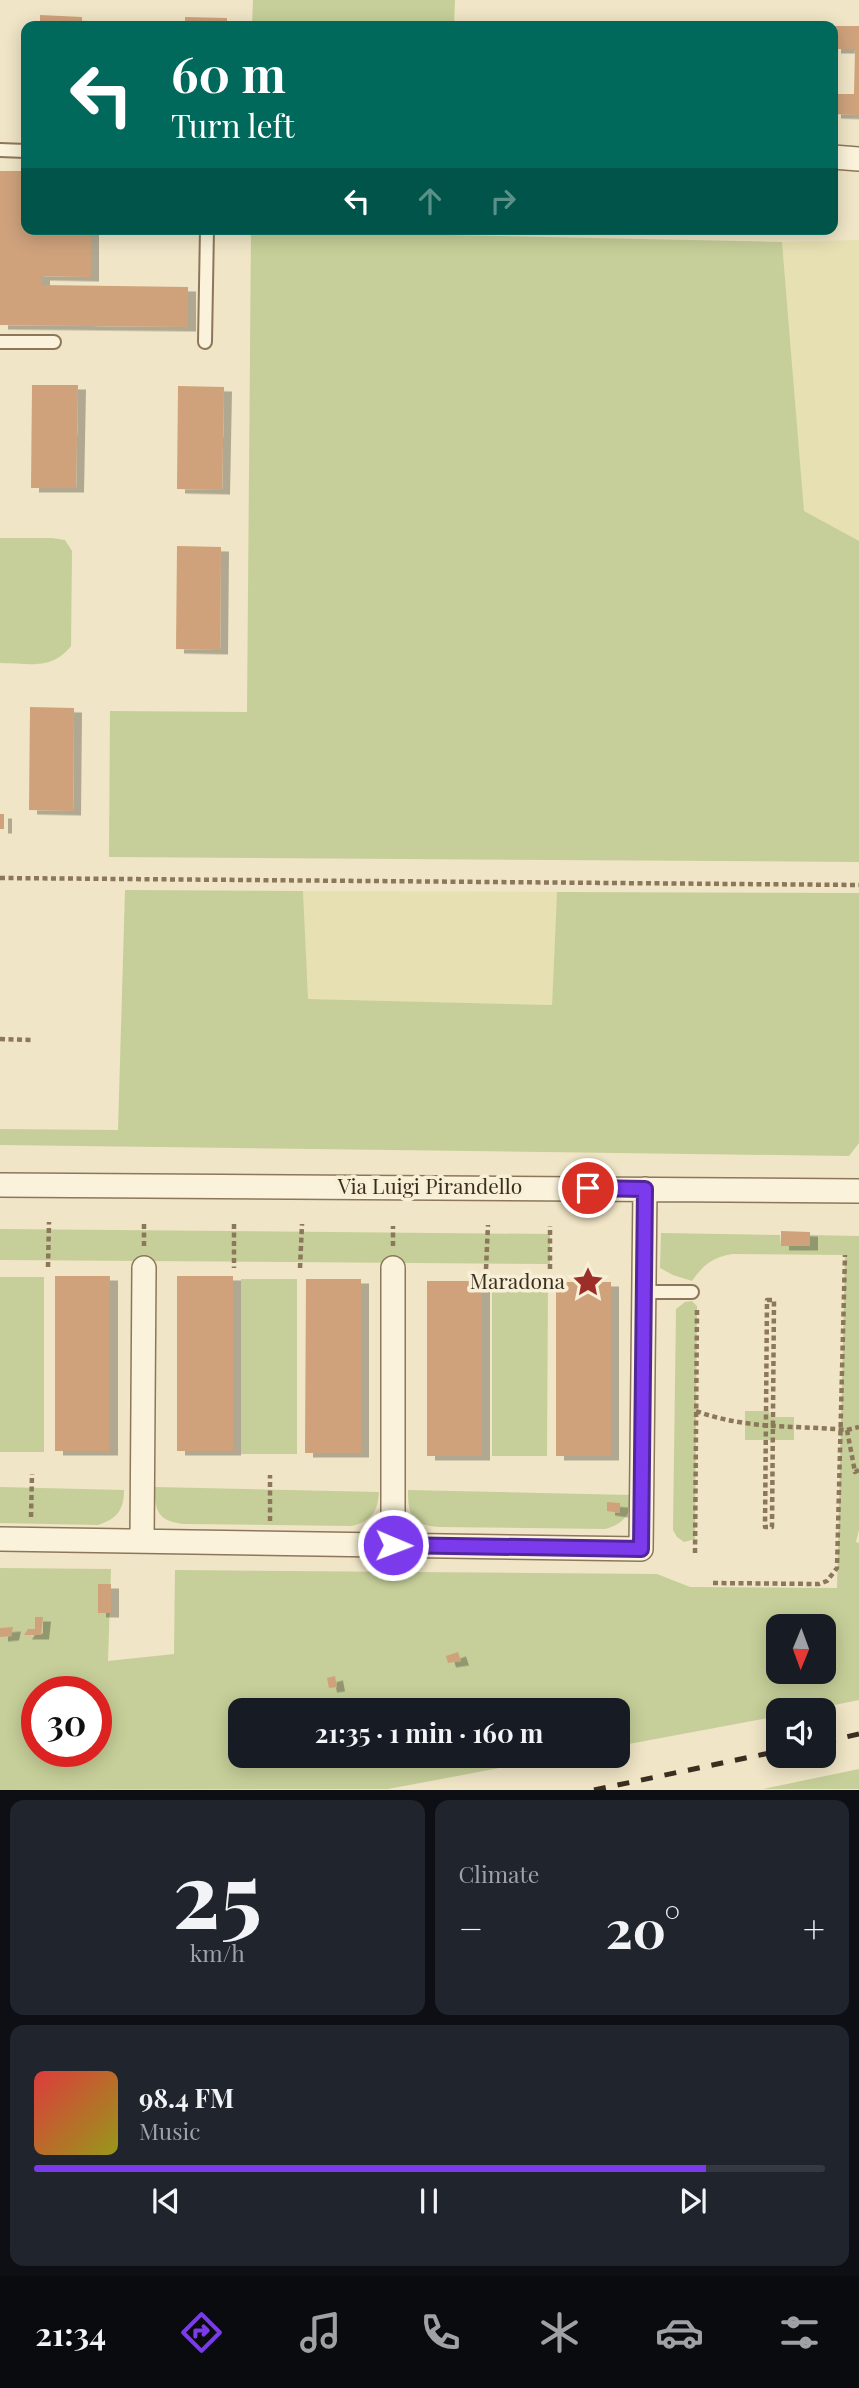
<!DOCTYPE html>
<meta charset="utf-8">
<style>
:root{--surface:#171b24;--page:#20242c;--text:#f1f3f6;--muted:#9ea1a6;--line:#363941;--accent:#7c3aed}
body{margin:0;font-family:"Playfair Display",serif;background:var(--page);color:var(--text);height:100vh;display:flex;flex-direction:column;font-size:26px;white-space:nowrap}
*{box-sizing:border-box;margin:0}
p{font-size:23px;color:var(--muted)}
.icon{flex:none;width:38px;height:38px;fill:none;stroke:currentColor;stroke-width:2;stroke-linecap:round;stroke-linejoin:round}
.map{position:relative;height:1790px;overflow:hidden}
.details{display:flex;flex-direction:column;gap:10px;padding:10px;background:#0d0f14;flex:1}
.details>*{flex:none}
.top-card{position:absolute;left:21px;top:21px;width:817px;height:214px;border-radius:14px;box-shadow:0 4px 18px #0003;background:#00695c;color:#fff;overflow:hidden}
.needle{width:46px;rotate:181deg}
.buttons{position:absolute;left:766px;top:1614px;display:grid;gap:14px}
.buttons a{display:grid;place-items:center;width:70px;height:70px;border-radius:14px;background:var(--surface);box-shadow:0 4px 18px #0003;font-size:35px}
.speed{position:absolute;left:21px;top:1676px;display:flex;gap:14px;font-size:35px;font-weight:700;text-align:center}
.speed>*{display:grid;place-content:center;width:91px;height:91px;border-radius:50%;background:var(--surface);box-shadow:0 4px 18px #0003;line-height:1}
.speed .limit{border:10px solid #d22;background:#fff;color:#111}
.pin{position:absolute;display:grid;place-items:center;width:60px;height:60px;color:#fff;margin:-30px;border:4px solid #fff;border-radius:50%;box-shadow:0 2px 7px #0007}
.me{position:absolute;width:77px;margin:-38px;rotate:91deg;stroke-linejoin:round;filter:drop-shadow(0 0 5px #0008)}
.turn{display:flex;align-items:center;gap:24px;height:147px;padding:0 35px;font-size:32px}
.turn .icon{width:91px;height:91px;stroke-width:2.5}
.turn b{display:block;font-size:49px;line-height:60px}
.lanes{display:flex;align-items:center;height:66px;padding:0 35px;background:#0003;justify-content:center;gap:35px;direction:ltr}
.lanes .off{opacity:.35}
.big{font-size:52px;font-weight:700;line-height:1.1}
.details .widget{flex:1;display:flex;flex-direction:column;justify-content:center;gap:10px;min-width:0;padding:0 24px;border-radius:14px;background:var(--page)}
.details .dial{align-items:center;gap:0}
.dial b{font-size:91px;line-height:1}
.song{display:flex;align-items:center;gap:21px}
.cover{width:84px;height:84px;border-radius:10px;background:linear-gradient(135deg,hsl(0 70% 55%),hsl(60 70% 35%))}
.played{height:7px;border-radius:4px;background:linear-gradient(90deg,var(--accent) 85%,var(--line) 85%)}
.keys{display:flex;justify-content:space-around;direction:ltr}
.heat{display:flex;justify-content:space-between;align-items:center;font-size:38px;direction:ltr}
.details .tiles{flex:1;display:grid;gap:10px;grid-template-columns:1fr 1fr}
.widget:last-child{grid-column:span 2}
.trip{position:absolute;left:228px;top:1698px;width:402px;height:70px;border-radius:14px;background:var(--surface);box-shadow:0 4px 18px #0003;font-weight:700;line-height:70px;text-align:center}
.menu{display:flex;height:112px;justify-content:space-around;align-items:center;background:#090b0e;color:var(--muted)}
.menu .icon{width:49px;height:49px}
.menu .on{color:var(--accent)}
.menu b{font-size:32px;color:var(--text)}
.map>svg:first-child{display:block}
.farmland{fill:#e6e0b3}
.green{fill:#c6cf99;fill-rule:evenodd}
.building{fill:#cfa27b;filter:url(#shadow)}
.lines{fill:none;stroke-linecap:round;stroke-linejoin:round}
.service-casing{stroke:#8c775b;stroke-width:16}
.minor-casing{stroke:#8c775b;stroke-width:26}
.path{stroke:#8c775b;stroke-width:4.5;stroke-dasharray:5 3.5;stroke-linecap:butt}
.service{stroke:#faf2da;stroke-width:12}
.minor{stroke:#faf2da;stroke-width:23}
.rail{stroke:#3c2e1f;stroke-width:5;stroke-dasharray:12 12;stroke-linecap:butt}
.route-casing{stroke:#51269a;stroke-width:18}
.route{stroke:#7c3aed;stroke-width:12}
.labels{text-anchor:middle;stroke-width:7;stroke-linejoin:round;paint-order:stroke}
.street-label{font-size:21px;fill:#3c2e1f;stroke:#f7efd6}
.poi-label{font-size:21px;fill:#3c2e1f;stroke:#f7efd6;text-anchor:end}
</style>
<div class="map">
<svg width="859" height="1790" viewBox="0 0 859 1790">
<defs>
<filter id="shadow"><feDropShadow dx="8" dy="4.5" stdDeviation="0" flood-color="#0004"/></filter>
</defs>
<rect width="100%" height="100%" fill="#f0e5c6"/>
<!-- farmland -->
<path class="farmland" d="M859,240V541L804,512L782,242Z
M303,891L557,892L552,1005L307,999Z"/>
<!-- green -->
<path class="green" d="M253,0H455L454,26H252Z
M251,229H449V235L782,242L804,511L859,541V862L109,857L110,711L247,712Z
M0,538H52L65,540L72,551L71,646C51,671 29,663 0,663Z
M125,890L303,891L308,999L552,1005L557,892L859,893V1143L849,1156L0,1145V1129L118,1130Z
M0,1229L550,1234V1264L0,1260Z
M661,1233L780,1235L781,1246H810V1235L859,1236V1530L856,1542L859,1543V1700L810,1710H779V1716L618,1746V1710H240V1755H569L388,1789L0,1790V1568L111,1569L108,1661L174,1654L175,1570L657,1574L690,1587L837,1588L845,1255L733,1254C713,1257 704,1264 692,1281L673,1275L660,1268ZM779,1626H824V1671H779ZM37,1692H96V1752H37Z
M0,1277H44V1452H0Z
M241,1279H297V1454H241Z
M492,1282H548L547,1456H492Z
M692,1301L697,1306L695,1539L684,1542L677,1537L673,1530L676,1309L685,1302Z
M745,1411H769L770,1417H794V1440H745Z
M0,1487L124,1490C124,1510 117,1519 98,1525L0,1523Z
M155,1487L379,1492C378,1512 371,1521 352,1526L186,1524C159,1522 154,1512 155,1487Z
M408,1490L632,1495C631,1514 624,1524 605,1529L439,1527C411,1525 408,1515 408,1490Z
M859,1769V1789H763Z"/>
<!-- building -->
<path class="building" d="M40,15L82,17V26H40Z
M185,17L227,18V26H185Z
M833,26H859V115L833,114V94H854L855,49H833Z
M0,171H26V229H91V277L42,276V285L188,287V327L0,325Z
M32,385H78L76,488H31Z
M178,386L224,387L222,490L177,489Z
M177,546L221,547L220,650L176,649Z
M30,707L74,708L73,811L29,810Z
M0,814H4V829H0Z
M781,1231L810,1232V1246H781Z
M55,1276H110V1451H55Z
M177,1276H233V1451H177Z
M306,1279H361V1453H305Z
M427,1281H482V1456H427Z
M556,1282H611V1456H556Z
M607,1502L620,1503V1513L607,1511Z
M98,1584H111V1613H98Z
M35,1617H43L41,1635H24L28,1629H35Z
M13,1627L11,1636L0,1637V1628Z
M458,1652L461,1661L448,1663L446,1656Z
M335,1676L337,1687L329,1688L327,1678Z"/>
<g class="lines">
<defs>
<path id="service" d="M0,150L26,151
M0,342H54
M205,342L207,229
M644,1292H692"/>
<path id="minor" d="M833,157L859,159
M0,1185L859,1191
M0,1539L641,1549L645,1189
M142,1541L144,1268
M393,1545V1268"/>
</defs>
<!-- service casing -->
<use href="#service" class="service-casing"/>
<!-- minor casing -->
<use href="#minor" class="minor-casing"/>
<!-- path -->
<path class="path" d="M0,878L859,885
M0,1039L31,1040
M234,1224V1268
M144,1246V1223
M393,1246V1226
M48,1267L49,1222
M300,1268L302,1224
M486,1269L488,1225
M550,1269V1226
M767,1300H774L772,1527H765Z
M696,1411C749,1430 793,1425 847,1430L855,1472L859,1470
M847,1430L859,1427
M31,1517L32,1474
M270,1521V1475
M695,1553L697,1308
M713,1583L819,1584L827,1581L837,1568L845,1255"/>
<!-- service -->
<use href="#service" class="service"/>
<!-- minor -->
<use href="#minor" class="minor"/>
<!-- rail -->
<path class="rail" d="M824,1742L859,1734
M594,1790L779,1751"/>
</g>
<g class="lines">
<defs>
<path id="route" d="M393,1545L641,1549L645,1189L588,1188"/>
</defs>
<!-- route casing -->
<use href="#route" class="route-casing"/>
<!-- route -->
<use href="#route" class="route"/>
</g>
<!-- icons -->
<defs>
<symbol id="sight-bare" viewBox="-9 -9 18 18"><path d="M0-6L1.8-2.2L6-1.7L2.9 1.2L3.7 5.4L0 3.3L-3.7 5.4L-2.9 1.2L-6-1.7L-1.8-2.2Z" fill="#9d2d29" stroke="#f7efd6" stroke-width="2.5" paint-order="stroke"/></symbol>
</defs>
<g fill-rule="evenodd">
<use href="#sight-bare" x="566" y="1260" width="44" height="44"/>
</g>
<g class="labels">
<!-- street labels -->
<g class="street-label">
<text x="430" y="1194">Via Luigi Pirandello</text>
</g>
<!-- poi labels -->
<g class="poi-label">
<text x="565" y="1289">Maradona</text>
</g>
</g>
</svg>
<div class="buttons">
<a><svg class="needle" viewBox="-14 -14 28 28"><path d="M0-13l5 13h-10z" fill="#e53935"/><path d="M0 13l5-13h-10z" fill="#9ea1a6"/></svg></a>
<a><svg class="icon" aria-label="sound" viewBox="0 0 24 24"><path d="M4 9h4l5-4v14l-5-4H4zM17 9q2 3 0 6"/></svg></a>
</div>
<div class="speed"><div class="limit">30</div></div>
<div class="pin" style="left:588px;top:1188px;background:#d93025"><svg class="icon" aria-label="arrive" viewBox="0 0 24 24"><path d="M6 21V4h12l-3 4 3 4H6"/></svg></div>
<svg class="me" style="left:393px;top:1545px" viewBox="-20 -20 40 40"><circle r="17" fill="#7c3aed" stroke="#fff" stroke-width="3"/><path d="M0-11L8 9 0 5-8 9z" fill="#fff"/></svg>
<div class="trip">21:35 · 1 min · 160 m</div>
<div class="top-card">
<div class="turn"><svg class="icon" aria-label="left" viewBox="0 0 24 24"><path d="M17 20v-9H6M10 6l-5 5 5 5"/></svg><div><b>60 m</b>Turn left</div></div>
<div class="lanes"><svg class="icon" aria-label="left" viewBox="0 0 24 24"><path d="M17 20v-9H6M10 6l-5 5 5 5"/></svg><svg class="icon off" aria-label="ahead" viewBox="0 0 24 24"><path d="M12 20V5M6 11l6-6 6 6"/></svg><svg class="icon off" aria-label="right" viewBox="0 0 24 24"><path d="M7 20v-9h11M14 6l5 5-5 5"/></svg></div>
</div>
</div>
<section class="details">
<div class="tiles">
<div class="widget dial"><b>25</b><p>km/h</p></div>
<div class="widget"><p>Climate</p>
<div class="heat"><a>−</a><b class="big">20°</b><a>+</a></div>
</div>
<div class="widget">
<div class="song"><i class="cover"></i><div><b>98.4 FM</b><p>Music</p></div></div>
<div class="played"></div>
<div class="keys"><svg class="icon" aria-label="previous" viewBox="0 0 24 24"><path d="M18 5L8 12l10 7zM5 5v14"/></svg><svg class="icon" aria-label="pause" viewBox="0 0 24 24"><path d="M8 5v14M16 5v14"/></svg><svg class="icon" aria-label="next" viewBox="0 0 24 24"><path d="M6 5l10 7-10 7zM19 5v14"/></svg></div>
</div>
</div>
</section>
<nav class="menu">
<b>21:34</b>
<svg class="icon on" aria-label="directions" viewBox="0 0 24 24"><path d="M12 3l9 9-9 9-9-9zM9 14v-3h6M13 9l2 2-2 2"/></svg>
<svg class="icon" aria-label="music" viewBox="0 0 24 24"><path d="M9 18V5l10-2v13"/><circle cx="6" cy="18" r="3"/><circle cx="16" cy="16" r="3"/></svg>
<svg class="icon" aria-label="phone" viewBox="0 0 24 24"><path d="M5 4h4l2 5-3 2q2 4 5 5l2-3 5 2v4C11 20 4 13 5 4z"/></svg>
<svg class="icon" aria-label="climate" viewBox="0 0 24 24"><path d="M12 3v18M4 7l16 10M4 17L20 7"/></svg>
<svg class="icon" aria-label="car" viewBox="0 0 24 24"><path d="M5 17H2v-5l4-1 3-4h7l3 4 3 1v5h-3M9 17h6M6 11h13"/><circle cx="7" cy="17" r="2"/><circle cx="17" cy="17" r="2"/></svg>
<svg class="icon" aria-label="filters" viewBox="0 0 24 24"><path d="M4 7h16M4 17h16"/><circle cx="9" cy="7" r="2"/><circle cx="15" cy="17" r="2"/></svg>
</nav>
